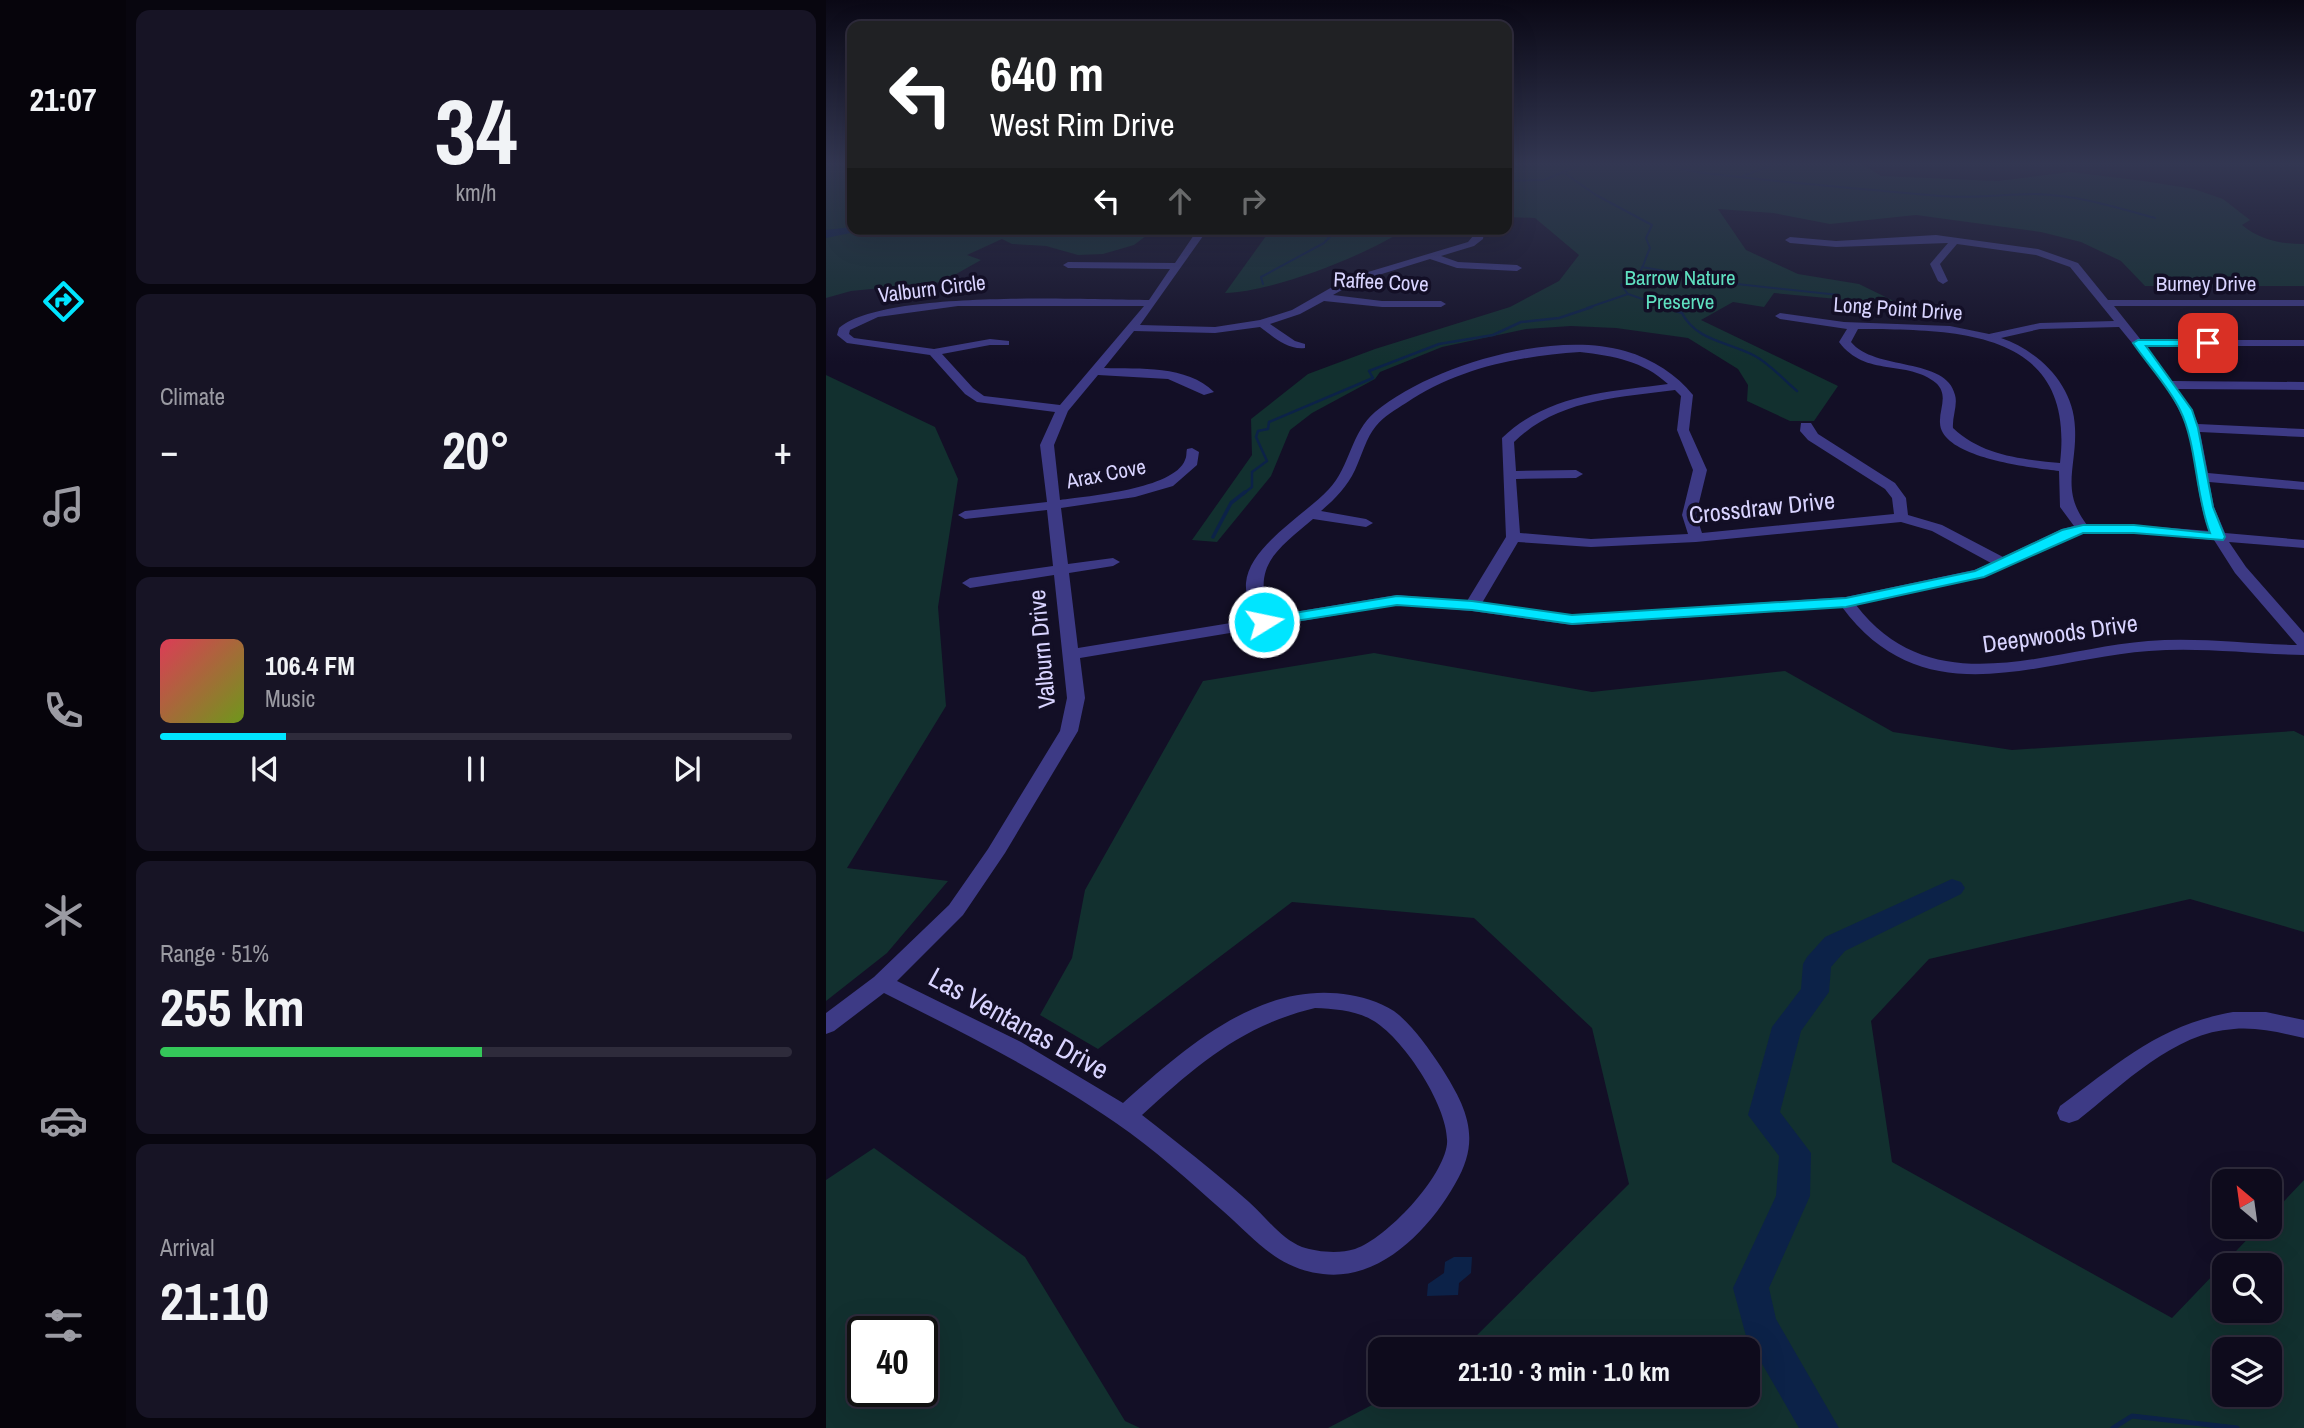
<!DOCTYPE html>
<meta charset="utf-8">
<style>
:root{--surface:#0e0b1c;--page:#171425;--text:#f1f3f6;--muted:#9b9ba3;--line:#2e2b3b;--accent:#00e5ff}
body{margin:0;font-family:"Archivo Narrow",sans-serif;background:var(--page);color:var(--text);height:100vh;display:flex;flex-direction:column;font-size:26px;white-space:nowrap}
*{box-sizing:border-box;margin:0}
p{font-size:23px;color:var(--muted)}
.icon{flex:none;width:38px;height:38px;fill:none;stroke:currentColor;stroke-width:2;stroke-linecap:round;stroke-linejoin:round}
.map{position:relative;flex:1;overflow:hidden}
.details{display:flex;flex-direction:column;gap:10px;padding:10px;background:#08060f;width:700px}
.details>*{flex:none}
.banner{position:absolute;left:21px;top:21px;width:665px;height:214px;border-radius:14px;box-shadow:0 7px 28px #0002,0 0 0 2px var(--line);background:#202124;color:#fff;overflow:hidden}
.needle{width:46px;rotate:331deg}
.fabs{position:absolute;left:1386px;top:1169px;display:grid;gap:14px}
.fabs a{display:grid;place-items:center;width:70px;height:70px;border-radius:14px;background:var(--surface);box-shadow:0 7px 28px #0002,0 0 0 2px var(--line);font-size:35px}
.speed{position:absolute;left:21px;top:1316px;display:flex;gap:14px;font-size:35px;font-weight:700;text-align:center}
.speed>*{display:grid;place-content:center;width:91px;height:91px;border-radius:50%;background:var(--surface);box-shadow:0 7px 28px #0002,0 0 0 2px var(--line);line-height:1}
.speed .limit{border:4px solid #111;border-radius:10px;background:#fff;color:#111}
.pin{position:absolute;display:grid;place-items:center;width:60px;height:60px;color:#fff;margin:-30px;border-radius:14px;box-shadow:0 4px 10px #0006}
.me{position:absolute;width:77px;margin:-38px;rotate:80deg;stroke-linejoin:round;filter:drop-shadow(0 0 5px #0008)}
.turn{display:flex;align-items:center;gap:24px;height:147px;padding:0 28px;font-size:32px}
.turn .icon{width:91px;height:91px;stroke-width:2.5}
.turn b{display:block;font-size:49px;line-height:60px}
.lanes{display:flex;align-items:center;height:66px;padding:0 28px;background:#0003;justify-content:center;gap:35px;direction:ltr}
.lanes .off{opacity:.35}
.big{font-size:52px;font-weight:800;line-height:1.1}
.details .card{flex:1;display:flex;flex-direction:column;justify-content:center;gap:10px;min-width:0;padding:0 24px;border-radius:14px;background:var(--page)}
.details .dial{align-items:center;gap:0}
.dial b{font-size:91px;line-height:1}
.song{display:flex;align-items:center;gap:21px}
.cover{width:84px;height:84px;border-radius:10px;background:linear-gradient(135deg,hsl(350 70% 55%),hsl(80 70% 35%))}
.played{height:7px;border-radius:4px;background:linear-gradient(90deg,var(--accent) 20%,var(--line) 20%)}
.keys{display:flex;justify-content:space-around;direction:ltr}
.heat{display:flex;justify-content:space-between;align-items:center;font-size:38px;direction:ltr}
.charge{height:10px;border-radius:5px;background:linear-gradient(90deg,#34c759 51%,var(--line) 0)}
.trip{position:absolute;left:542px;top:1337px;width:392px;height:70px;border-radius:14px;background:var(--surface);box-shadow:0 7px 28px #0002,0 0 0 2px var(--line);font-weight:800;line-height:70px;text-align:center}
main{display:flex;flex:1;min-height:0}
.tabs{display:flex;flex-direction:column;width:126px;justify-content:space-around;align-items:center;background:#06040b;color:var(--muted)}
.tabs .icon{width:49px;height:49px}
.tabs .on{color:var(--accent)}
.tabs b{font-size:32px;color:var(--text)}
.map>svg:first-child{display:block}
.green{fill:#12302f;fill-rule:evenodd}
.water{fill:#0c2248}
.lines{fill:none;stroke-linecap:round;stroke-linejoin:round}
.stream-far3{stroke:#0c2248;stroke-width:2}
.stream-far2{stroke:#0c2248;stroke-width:2.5}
.stream-far1{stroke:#0c2248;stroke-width:3.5}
.stream{stroke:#0c2248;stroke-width:5}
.river{fill:#0c2248;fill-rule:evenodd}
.minor{fill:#3d3a85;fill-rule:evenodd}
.route{fill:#00e5ff;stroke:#0095a6;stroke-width:2}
.labels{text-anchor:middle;stroke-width:7;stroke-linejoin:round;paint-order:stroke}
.far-park-label{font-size:21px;fill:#5fe0c0;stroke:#130f26}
.far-street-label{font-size:21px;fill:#d9d4ff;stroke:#130f26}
.street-label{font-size:24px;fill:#d9d4ff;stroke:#130f26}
.near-street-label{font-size:28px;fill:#d9d4ff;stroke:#130f26}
</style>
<main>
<nav class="tabs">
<b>21:07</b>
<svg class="icon on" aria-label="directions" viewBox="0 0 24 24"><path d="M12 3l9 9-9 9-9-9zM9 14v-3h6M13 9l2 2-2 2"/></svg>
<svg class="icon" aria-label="music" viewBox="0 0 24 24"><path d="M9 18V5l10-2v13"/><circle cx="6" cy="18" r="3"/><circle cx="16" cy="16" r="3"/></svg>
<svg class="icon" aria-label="phone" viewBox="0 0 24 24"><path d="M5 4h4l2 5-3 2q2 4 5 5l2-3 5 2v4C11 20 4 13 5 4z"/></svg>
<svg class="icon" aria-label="climate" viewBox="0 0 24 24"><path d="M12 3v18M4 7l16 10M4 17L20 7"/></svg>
<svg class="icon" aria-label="car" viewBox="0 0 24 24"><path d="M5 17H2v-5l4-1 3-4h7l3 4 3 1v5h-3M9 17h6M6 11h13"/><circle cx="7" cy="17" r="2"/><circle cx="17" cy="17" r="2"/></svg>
<svg class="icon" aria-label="filters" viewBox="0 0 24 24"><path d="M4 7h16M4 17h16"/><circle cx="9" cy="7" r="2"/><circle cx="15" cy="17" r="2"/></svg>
</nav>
<section class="details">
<div class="card dial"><b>34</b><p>km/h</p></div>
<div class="card"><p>Climate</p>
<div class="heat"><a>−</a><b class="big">20°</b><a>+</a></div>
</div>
<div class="card">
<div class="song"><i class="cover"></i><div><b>106.4 FM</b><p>Music</p></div></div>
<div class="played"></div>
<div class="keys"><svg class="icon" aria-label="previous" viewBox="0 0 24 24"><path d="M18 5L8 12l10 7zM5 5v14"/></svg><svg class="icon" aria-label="pause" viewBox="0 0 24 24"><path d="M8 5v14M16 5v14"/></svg><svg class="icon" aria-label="next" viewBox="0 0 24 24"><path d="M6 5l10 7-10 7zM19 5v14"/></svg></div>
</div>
<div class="card"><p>Range · 51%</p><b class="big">255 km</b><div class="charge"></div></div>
<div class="card"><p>Arrival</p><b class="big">21:10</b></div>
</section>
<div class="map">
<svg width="1478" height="1428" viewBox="0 0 1478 1428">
<rect width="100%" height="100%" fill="#130f26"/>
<!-- green -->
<path class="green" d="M0,163H26V229H329L308,245L277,254L252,255L220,246L186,244L176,239L141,255L155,260L116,282L25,291L0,298Z
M681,163H1035L1055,176L1172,181L1244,172L1318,181L1368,189L1397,199L1424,220L1416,225C1434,240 1455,244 1478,244V286H1319L1295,261L1255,242L1215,232L1090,215L1004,224L947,213L892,209L920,250L972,274L1033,284L1076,305L948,293L938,307L907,302L875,320L1012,386L988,421H964L921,401L922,385L912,369L862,338L790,328L745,326L700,329L616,347L554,372L549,379L486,413L464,430L445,476L391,542L366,540L426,455L425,419L482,374L549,349L684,307L733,281L753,255L709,218L681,217Z
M445,229H580C536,257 449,291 399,293Z
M0,375L109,427L132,479L112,607L120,706L21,868L122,881L61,953L0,1001Z
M548,653L766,692L959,671L1067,732L1186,750L1468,731L1478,736V932L1364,899L1103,959L1045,1021L1066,1162L1346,1318L1433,1227H1444V1216L1478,1180V1428H502L565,1395H922V1349H637L803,1184L766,1028L648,918L466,902L272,1049L214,1015L246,958L259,890L377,681ZM1398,1265H1444V1311H1398ZM1398,1349H1444V1395H1398Z
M48,1148L199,1257L299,1421L314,1428H0V1180ZM37,1332H96V1391H37Z"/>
<!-- water -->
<path class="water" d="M628,1257H646L645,1273L633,1283L632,1295L601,1296L602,1284L618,1273L619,1262Z"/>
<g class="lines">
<!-- stream-far3 -->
<path class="stream-far3" d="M847,163L853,168L870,172C951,182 1032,189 1114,196C1145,199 1178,194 1209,194C1251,195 1289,207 1329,218
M737,172L770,195L826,225L820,238L824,248C814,270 819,274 795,285L802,294L761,308
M917,176L951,163
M681,181L718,180L759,163
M816,267L911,284L1013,295
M437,284L435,277L498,243L511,229
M802,294L843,308"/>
<!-- stream-far2 -->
<path class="stream-far2" d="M838,307L856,313C870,341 903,342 929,356C944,364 958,380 971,391
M417,494L426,487V472L441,461L430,437L432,431L442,429L443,422L547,378L543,371L613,344L667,335L695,322L733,318L766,307"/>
<!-- stream-far1 -->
<path class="stream-far1" d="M387,537L405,503L419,492"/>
<!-- stream -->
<path class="stream" d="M1287,1428L1306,1416L1411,1428"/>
<!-- river -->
<path class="river" d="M26,227L44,229L0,238V230Z
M1126,879L1135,882L1139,888L1135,894L1019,951L1005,967L1003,992L975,1031L954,1112L985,1153L984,1196L943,1288L950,1319L1013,1428H973L920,1336L907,1288L950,1196L953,1156L922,1115L946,1027L975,989L977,964L981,957L999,937Z"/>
<!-- minor -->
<path class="minor" d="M372,229H382L314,325L389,327L434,320L466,310L522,278L642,242L653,229L658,232L657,239L648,246L615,256L632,262L691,265L696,268L691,271L631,268L604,259L530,282L507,295L556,301H615L620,304L615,307H556L498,301L474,314L444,324L469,341L479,344V348C461,350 448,337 434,327L389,333L308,331L278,368C313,369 361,365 388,392L378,395L342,379L272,375L242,411L228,445L234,500C262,496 348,489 359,460C361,456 360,453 361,449L366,448L373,452L371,465L347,486L309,497L235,508L242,564L287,558L294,562L287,566L243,573L252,648L429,619C425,608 419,595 420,583C423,546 480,514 503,489C524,467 525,432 549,412C605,365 727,330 799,351C827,359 851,375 867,395L863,430L881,470L870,515L876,533L1068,514L1066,498L1059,489L982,440L974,431L975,423H985L992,434L1069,483L1080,498L1082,515L1116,525L1177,557L1236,529L1248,526L1234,507L1233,471C1207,468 1115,458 1114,423C1113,409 1123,395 1110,383C1081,359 1040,378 1013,342L1021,329L954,319L949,316L954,313L1018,322L1124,326L1163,334L1214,323L1288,321L1244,267L1210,255L1131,244L1114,264L1122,281L1117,284L1112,281L1104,264L1122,243L1010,247L964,243L959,240L964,237L1010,241L1110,235L1212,249L1252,263L1282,300H1478V306H1288L1315,340H1478V346H1320L1346,381L1478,382V390L1351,389L1366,410L1372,424L1478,429V437L1374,432L1382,473L1478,482V490L1383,482L1388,507L1399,533L1478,540V548L1403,542L1420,567L1478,633V655C1426,654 1375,647 1323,651C1213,659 1099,719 1016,607L746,625L646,611L571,605L254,658L259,698L252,731L179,853L137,915L71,981L195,1042L297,1103C358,1049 435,979 524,995C541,998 560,1004 573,1015C590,1030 603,1049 615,1067C641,1108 656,1139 629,1184C603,1230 554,1281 497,1274C451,1269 429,1239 397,1211C363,1181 328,1149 290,1123C217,1072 137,1033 58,993L8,1031L0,1034V1013L48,977L123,905L162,849L234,731L241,698L228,575L144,588L136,583L144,578L227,566L221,510L139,519L132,515L139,511L221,502L214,445L229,412L151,402L139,394L104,355L21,343L11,335L13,328C59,289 258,300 323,300L344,269L242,268L237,265L242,262L349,263ZM132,306H318L234,405L158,396L147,388L116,354L164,345H183V341L164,339L108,349L28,338L23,334L24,330L52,317ZM1293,327C1315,354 1349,393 1360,426C1371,461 1370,497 1383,531L1308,525H1261C1234,490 1251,467 1249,428C1248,385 1213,351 1175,338L1214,329ZM1032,329C1130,330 1250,328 1234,463C1195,459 1157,456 1127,428C1126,417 1132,405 1129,395C1121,357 1048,371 1025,342ZM754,352C788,356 817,361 842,384C782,392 722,394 676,438L680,537L641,601L571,595L444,616C425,565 451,550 487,519L540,527L547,523L540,519L495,511C509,499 521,487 529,470C536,455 540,438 550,426C558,416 569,410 580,403C632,368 693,356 754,352ZM849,390L855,396L851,430L867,470L856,515L862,534L765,539L694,533L690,479L750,478L757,474L750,470L690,471L688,442C732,399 791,398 849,390ZM1075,522L1106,531L1165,563L1148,570L1020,597L746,615L656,603L692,542L765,547L870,542ZM1257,533H1308L1388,540L1409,573L1471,645C1421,644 1372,637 1322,641C1221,649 1107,705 1030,605L1158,577L1245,536ZM489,1008C508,1009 529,1010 546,1020C576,1036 624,1108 621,1144C617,1178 561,1238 529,1249C513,1254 491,1252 476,1247C455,1239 440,1217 423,1202C389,1172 352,1143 316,1115C371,1065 415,1026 489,1008Z
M1407,1012H1440L1478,1020V1038C1455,1033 1432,1027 1408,1029C1348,1032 1297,1085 1252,1120L1243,1123L1234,1120L1231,1113L1234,1106C1293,1063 1333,1025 1407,1012Z"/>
</g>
<!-- sky -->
<linearGradient id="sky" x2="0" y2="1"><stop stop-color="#0a0815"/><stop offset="0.45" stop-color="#333752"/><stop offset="1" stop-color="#333752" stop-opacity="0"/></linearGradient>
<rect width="1478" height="363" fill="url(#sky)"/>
<!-- route -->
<path class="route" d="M1312,340H1382L1387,343L1382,346H1320L1366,410L1372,428L1387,507L1399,537L1397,540L1308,533H1257L1158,577L1020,607L746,624L646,610L571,605L438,626L431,622L438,618L571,596L646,601L746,615L1020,598L1149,571L1236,530L1257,525H1308L1384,533C1369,494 1371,444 1354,410C1343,387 1322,365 1307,343Z"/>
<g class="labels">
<!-- far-park labels -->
<g class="far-park-label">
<text x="854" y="285">Barrow Nature<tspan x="854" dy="24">Preserve</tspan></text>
</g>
<!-- far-street labels -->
<g class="far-street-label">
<text transform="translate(555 282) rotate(3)" y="7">Raffee Cove</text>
<text x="1380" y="291">Burney Drive</text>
<text transform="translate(106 289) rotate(-7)" y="7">Valburn Circle</text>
<text transform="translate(1072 309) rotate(4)" y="7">Long Point Drive</text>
<text transform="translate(280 474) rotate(-11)" y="7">Arax Cove</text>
</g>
<!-- street labels -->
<g class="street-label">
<text transform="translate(936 508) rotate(-6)" y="8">Crossdraw Drive</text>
<text transform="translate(1234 634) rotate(-8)" y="8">Deepwoods Drive</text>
<text transform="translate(216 649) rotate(-95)" y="8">Valburn Drive</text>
</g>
<!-- near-street labels -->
<g class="near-street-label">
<text transform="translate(193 1023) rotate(29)" y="10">Las Ventanas Drive</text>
</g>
</g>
</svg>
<div class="fabs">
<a><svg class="needle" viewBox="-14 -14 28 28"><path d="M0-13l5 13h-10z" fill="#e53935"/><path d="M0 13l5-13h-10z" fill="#9b9ba3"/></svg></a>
<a><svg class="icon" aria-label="search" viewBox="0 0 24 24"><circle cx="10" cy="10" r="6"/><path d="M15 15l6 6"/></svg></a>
<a><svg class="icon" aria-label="layers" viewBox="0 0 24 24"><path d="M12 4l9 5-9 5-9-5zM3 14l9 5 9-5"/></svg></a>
</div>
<div class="speed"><div class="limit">40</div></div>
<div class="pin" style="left:1382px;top:343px;background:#d93025"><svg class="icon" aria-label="arrive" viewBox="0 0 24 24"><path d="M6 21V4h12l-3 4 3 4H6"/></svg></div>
<svg class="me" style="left:438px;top:622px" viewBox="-20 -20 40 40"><circle r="17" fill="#00e5ff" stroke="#fff" stroke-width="3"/><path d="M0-11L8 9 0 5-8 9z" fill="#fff"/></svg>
<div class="trip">21:10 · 3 min · 1.0 km</div>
<div class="banner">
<div class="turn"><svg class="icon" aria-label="left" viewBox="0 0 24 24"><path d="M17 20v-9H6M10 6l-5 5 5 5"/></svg><div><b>640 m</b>West Rim Drive</div></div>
<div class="lanes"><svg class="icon" aria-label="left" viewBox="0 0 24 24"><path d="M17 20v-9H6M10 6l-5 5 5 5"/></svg><svg class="icon off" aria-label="ahead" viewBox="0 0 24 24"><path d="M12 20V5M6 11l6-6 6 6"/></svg><svg class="icon off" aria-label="right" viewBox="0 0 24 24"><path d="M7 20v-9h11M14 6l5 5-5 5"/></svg></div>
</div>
</div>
</main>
